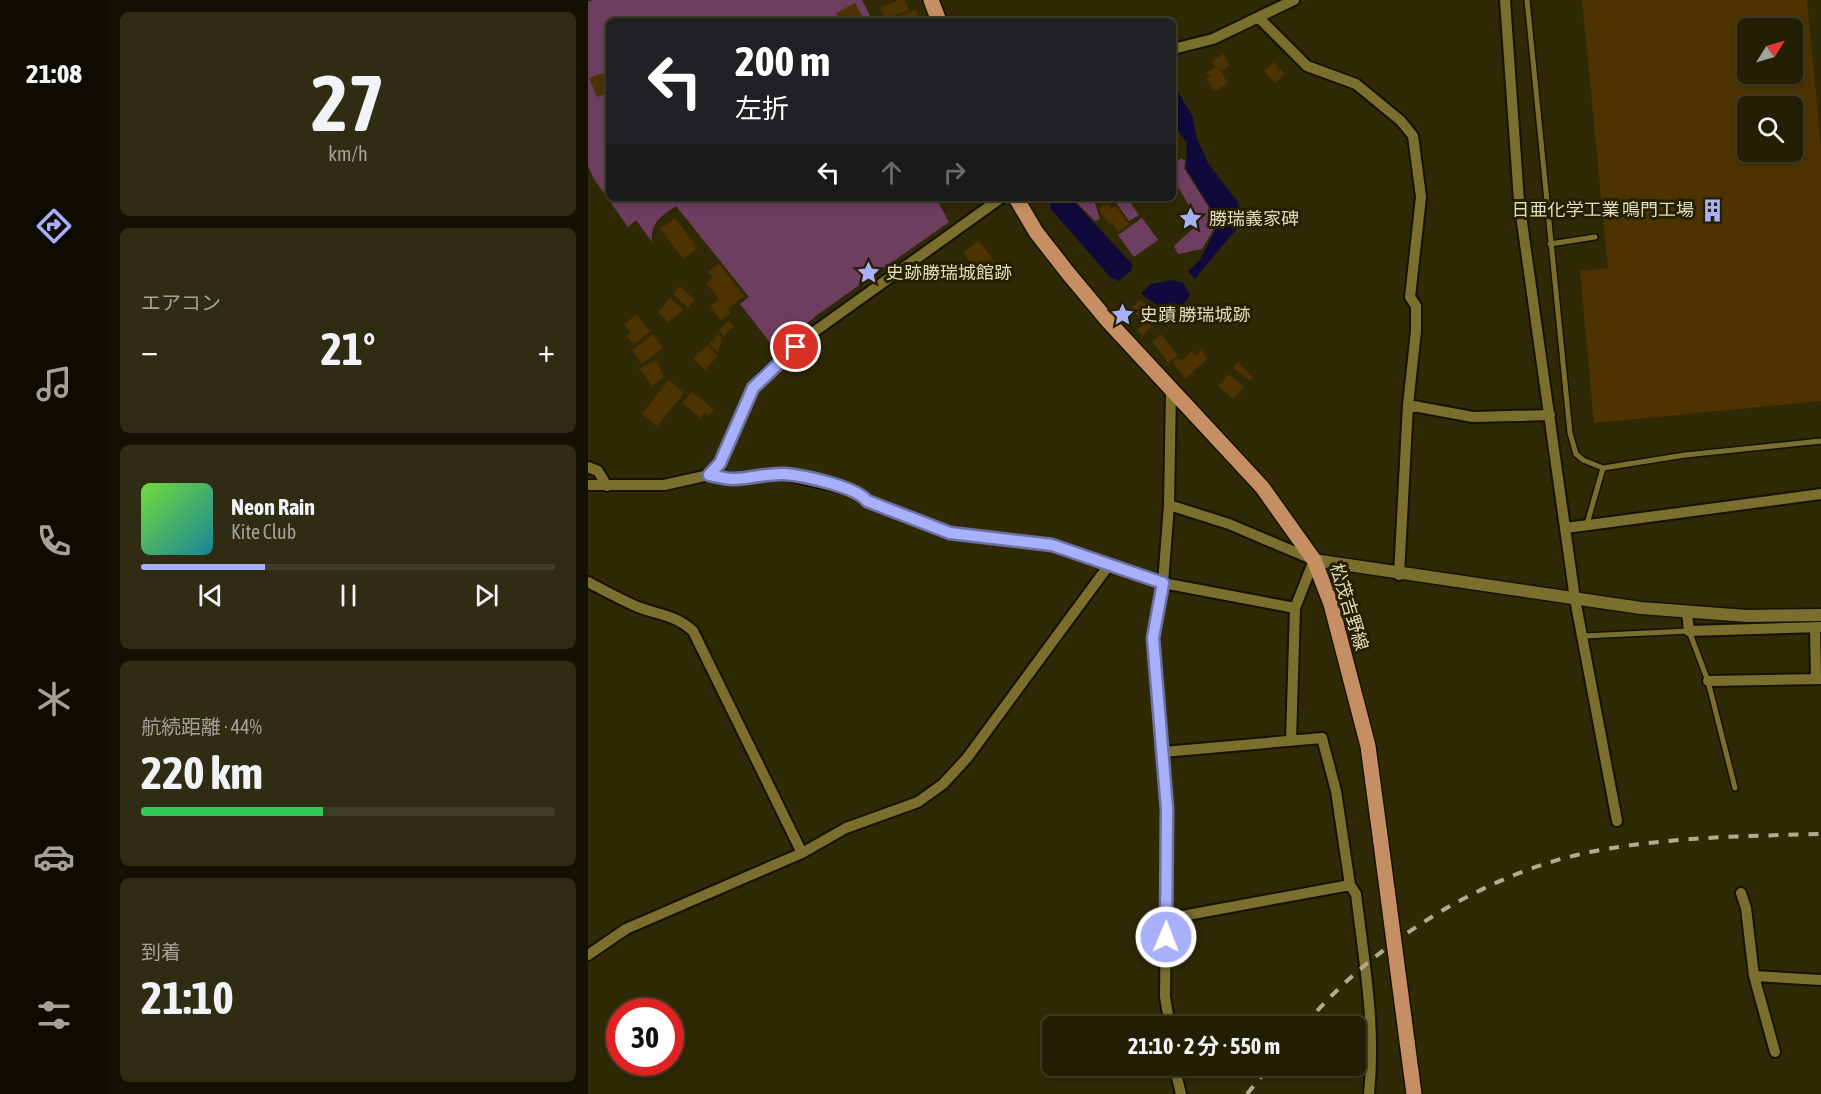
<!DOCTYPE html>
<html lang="ja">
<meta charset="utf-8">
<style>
:root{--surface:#231f04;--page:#2f2c13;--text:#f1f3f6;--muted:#a3a29a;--line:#403d26;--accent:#a8b0fc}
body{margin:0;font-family:"Asap Condensed","Noto Sans JP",sans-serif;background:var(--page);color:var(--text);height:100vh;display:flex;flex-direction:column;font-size:22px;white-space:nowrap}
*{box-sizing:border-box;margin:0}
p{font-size:20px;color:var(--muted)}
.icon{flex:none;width:33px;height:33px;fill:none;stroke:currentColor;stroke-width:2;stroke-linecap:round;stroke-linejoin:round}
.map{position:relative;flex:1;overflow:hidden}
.panel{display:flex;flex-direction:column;gap:12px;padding:12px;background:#131102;width:480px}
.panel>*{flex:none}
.guide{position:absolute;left:18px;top:18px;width:570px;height:183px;border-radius:9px;box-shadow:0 3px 9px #0003,0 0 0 2px var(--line);background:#202124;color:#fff;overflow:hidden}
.needle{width:39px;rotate:53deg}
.fabs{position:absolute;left:1149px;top:18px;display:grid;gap:12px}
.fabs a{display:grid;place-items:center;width:66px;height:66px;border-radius:9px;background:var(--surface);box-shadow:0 3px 9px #0003,0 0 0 2px var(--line);font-size:30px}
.speed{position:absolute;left:18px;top:998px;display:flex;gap:12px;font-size:30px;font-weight:700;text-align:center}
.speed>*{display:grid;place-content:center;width:78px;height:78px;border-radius:50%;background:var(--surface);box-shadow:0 3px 9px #0003,0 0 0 2px var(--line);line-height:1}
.speed .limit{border:9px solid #d22;background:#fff;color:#111}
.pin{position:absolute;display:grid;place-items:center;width:51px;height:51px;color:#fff;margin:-26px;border:3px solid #fff;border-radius:50%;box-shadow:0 2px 6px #0007}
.me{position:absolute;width:66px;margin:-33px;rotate:1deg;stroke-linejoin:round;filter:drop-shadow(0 0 4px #0008)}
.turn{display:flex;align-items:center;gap:21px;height:126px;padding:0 30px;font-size:27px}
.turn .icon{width:78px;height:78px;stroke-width:2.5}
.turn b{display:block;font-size:42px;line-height:51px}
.lanes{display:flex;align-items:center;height:57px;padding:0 30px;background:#0003;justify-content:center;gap:30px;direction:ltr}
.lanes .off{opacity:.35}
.big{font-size:45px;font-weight:700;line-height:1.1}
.panel .card{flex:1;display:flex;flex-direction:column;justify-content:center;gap:9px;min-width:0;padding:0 21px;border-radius:9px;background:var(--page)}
.panel .dial{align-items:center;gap:0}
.dial b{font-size:78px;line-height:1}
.song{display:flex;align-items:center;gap:18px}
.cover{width:72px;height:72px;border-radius:9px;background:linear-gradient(135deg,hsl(100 70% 55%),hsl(190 70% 35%))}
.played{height:6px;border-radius:3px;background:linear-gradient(90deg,var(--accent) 30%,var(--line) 30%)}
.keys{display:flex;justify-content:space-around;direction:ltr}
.heat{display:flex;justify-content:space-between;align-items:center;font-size:33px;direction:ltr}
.charge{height:9px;border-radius:4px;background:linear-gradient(90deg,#34c759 44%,var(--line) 0)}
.trip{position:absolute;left:454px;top:1016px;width:324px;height:60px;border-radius:9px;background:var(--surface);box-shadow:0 3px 9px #0003,0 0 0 2px var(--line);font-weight:700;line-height:60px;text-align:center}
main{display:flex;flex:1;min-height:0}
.dock{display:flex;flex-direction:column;width:108px;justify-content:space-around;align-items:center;background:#0e0c02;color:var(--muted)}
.dock .icon{width:42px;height:42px}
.dock .active{color:var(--accent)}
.dock b{font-size:27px;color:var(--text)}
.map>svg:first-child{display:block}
.green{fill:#6e3e60}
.water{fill:#100a3c}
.building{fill:#4c3300;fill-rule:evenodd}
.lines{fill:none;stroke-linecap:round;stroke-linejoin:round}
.service-casing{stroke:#151201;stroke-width:8}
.minor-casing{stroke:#151201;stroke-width:14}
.tertiary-casing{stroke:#151201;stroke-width:15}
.primary-casing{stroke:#151201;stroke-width:18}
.service{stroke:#7b6f2e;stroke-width:5}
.minor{stroke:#7b6f2e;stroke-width:10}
.tertiary{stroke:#7b6f2e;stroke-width:12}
.primary{stroke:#c58e63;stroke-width:15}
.rail{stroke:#b1ac8a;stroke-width:4;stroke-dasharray:10 10;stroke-linecap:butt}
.primary-bridge-casing{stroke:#151201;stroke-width:18;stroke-linecap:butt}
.primary-bridge{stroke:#c58e63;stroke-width:15}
.route-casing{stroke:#6d72a4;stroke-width:15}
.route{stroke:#a8b0fc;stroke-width:10}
.labels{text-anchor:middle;stroke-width:6;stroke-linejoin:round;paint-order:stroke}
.poi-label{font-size:18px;fill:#e2ddbc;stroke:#261f00;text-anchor:start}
.street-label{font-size:18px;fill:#e2ddbc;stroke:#261f00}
</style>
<main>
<nav class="dock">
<b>21:08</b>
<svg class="icon active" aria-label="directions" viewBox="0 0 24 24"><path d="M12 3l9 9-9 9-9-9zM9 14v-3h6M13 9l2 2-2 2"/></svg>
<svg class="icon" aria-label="music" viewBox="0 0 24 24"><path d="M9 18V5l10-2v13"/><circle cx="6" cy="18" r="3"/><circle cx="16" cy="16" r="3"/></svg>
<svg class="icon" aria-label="phone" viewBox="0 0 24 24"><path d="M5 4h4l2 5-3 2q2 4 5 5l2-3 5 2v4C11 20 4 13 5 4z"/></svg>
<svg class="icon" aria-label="climate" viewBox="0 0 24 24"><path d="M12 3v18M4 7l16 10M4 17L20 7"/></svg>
<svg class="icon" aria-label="car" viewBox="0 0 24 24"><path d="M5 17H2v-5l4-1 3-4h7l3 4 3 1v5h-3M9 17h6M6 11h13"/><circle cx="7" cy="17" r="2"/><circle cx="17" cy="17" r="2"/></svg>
<svg class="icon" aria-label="filters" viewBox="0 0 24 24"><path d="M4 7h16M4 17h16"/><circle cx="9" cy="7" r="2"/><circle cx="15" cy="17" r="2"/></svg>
</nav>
<section class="panel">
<div class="card dial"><b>27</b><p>km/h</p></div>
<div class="card"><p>エアコン</p>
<div class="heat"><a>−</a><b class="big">21°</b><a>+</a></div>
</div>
<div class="card">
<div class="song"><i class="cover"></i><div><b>Neon Rain</b><p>Kite Club</p></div></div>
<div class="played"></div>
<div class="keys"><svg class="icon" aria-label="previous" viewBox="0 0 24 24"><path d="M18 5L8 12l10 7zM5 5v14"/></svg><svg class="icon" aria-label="pause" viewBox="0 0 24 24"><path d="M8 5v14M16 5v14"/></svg><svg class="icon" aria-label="next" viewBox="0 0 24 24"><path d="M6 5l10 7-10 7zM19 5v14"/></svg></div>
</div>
<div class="card"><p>航続距離 · 44%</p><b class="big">220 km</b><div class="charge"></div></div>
<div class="card"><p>到着</p><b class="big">21:10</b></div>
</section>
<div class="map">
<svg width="1233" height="1094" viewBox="0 0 1233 1094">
<rect width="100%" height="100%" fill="#2f2906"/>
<!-- green -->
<path class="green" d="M5,0H274L285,21H21V198H348L361,222L229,315L188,350L152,304L161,297L88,206C73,216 62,223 64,242L48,220L40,227L6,179L0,166V2Z
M593,158L597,161L596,168L630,222L614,249L590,254L586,246L611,223L585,178V166Z
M484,198H505L512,219L507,221Z
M531,198H539L551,215L541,221L527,201Z
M554,218L570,240L546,257L530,235Z"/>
<!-- water -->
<path class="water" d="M585,84L605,117L608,136L620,163L649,201L655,214L650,227L607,279L600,271L612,260L631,222L598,169L599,143L585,124Z
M464,198H483L544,264V270L531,281L523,278L462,208Z
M584,280L595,283L602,294C591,319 567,307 553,293L563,284Z"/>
<!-- building -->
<path class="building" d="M311,0H317L321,10L297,19L292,8Z
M994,0H1219L1233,147V401L1006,423L992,271L1020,268ZM1160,28H1204V74H1160ZM1160,106H1204V152H1160Z
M267,3L277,21H252L248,13Z
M328,9L333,21H307L306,18Z
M635,54L642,65L633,72L640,83L626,92L618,79L622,76L619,72L627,67L624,61Z
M686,62L697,74L687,83L676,71Z
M21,71V93L9,97L1,78Z
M519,203L523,209L528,205L541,224L530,232L524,223L521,225L511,209Z
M87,218L110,248L95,259L72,229Z
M391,241L412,270L397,282L375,253Z
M131,263L156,296L140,309L143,313L133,321L122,306L131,299L118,283L125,278L120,272Z
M92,286L107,300L100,308L85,294Z
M82,298L95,310L80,322L70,312Z
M552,300L570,312L567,315L570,317L555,336L549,330L557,323L543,309Z
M48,314L62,331L46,345L39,336L43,333L36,325Z
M140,321L146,326L136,336L131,331Z
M65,334L75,348L54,364L44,350Z
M130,334L134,338L130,353L121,344Z
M573,334L590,356L580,363L564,341Z
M119,345L130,356L117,370L105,359Z
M613,350L620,358L597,379L585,362L590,358L593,361L604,351L608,355Z
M68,360L76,377L64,386L51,368Z
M650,362L665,377L662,381L645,368Z
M641,374L656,387L645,399L630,386Z
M81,380L96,393L69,426L54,414Z
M104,392L126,410L121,416L117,413L113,418L94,403Z"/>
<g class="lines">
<defs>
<path id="service" d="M939,0L982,433L988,454L995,460L1015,468L1097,455L1233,441
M962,244L1007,237
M999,524L1015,468
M996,636L1101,631L1120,681L1147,788"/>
<path id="minor" d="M917,0L931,201L987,599L1029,821
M672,19L719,66L768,84L813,121L825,136L833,197L822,297L828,306V331L820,405L811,575
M585,49L625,39L706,0
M820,405L885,417L962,415
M0,467L10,471L19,486
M121,475L132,463L165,388L176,375L223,334L413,198
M0,485H76L121,475L144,479L194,474L260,489L275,496L279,501L362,533L464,545L575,583L707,608
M581,505L641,524L726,560L707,608L703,741
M978,528L1233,494
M0,582C17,591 33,600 50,607C71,615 88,615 105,631L214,853
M1099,613L1101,631L1233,627
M1227,627L1228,679
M1120,681L1233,679
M575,752L734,738L748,791L762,885L768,894C776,961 788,1026 781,1094
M1153,893L1158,908L1166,976L1187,1052
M578,919L762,885
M0,955L38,929L214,853L258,828L330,802L355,784L379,758L521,565
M1166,976L1233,980
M582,1026L577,997L579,809L565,637L575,583L581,505L583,390
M586,1065L593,1094"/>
<path id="tertiary" d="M726,560L1053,608L1159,616L1233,615"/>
<path id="primary" d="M343,0L351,21
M428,198L448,232L480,273L520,321L674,487L726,560L743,604L780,746L793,843
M819,1041L826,1094"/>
</defs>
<!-- service casing -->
<use href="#service" class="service-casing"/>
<!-- minor casing -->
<use href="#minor" class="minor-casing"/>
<!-- tertiary casing -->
<use href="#tertiary" class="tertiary-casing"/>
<!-- primary casing -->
<use href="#primary" class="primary-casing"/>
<!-- service -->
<use href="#service" class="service"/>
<!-- minor -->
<use href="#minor" class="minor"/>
<!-- tertiary -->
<use href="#tertiary" class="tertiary"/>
<!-- primary -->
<use href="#primary" class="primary"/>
<!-- rail -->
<path class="rail" d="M716,1026C784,944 897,873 1002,852C1078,837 1156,836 1233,834
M659,1094L683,1065"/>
<defs>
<path id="primary-bridge" d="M793,843L819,1041"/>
</defs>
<!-- primary-bridge casing -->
<use href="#primary-bridge" class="primary-bridge-casing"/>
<!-- primary-bridge -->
<use href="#primary-bridge" class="primary-bridge"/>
</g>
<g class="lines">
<defs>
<path id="route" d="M208,347L165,388L132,463L121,475C129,476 137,479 144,479C162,479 179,473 196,474C214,475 269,487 279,501L362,533L464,545L575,583L565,638L579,809L578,937"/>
</defs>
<!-- route casing -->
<use href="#route" class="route-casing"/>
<!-- route -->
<use href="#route" class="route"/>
</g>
<!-- icons -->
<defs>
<symbol id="building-bare" viewBox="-9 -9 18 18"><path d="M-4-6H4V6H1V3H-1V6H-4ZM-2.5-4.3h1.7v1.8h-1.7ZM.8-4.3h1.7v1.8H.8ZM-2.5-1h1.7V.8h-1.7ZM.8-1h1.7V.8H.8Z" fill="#a8b0fc" stroke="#261f00" stroke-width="2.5" paint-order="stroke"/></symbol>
<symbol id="sight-bare" viewBox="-9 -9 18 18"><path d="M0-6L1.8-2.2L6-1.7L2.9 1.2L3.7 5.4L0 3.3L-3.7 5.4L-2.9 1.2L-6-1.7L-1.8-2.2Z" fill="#a8b0fc" stroke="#261f00" stroke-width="2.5" paint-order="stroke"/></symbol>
</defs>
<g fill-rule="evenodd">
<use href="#building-bare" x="1108" y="194" width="33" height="33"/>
<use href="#sight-bare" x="586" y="202" width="33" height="33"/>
<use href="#sight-bare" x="264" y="256" width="33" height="33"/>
<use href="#sight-bare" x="518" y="298" width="33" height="33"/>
</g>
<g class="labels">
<!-- poi labels -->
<g class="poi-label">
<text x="1106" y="216" text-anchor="end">日亜化学工業 鳴門工場</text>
<text x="621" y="225">勝瑞義家碑</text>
<text x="298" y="279">史跡勝瑞城館跡</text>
<text x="552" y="321">史蹟 勝瑞城跡</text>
</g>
<!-- street labels -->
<g class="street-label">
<text transform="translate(761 607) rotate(73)" y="6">松茂吉野線</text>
</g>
</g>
</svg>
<div class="fabs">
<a><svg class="needle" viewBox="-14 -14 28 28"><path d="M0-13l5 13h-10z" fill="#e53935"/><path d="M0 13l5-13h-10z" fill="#a3a29a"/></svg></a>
<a><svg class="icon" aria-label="search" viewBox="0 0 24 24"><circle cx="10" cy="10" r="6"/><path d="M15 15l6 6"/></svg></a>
</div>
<div class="speed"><div class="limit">30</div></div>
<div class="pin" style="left:208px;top:347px;background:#d93025"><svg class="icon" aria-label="arrive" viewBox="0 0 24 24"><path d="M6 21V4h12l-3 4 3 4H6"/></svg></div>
<svg class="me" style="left:578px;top:937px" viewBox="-20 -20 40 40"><circle r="17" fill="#a8b0fc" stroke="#fff" stroke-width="3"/><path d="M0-11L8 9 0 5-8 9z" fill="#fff"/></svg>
<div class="trip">21:10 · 2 分 · 550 m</div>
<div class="guide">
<div class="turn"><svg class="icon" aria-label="left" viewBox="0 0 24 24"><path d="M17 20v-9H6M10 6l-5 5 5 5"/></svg><div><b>200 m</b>左折</div></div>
<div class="lanes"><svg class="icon" aria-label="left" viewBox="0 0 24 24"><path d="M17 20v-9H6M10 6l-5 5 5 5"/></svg><svg class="icon off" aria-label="ahead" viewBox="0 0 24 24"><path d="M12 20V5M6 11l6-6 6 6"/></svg><svg class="icon off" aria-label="right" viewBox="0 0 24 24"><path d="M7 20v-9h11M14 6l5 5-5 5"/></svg></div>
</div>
</div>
</main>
